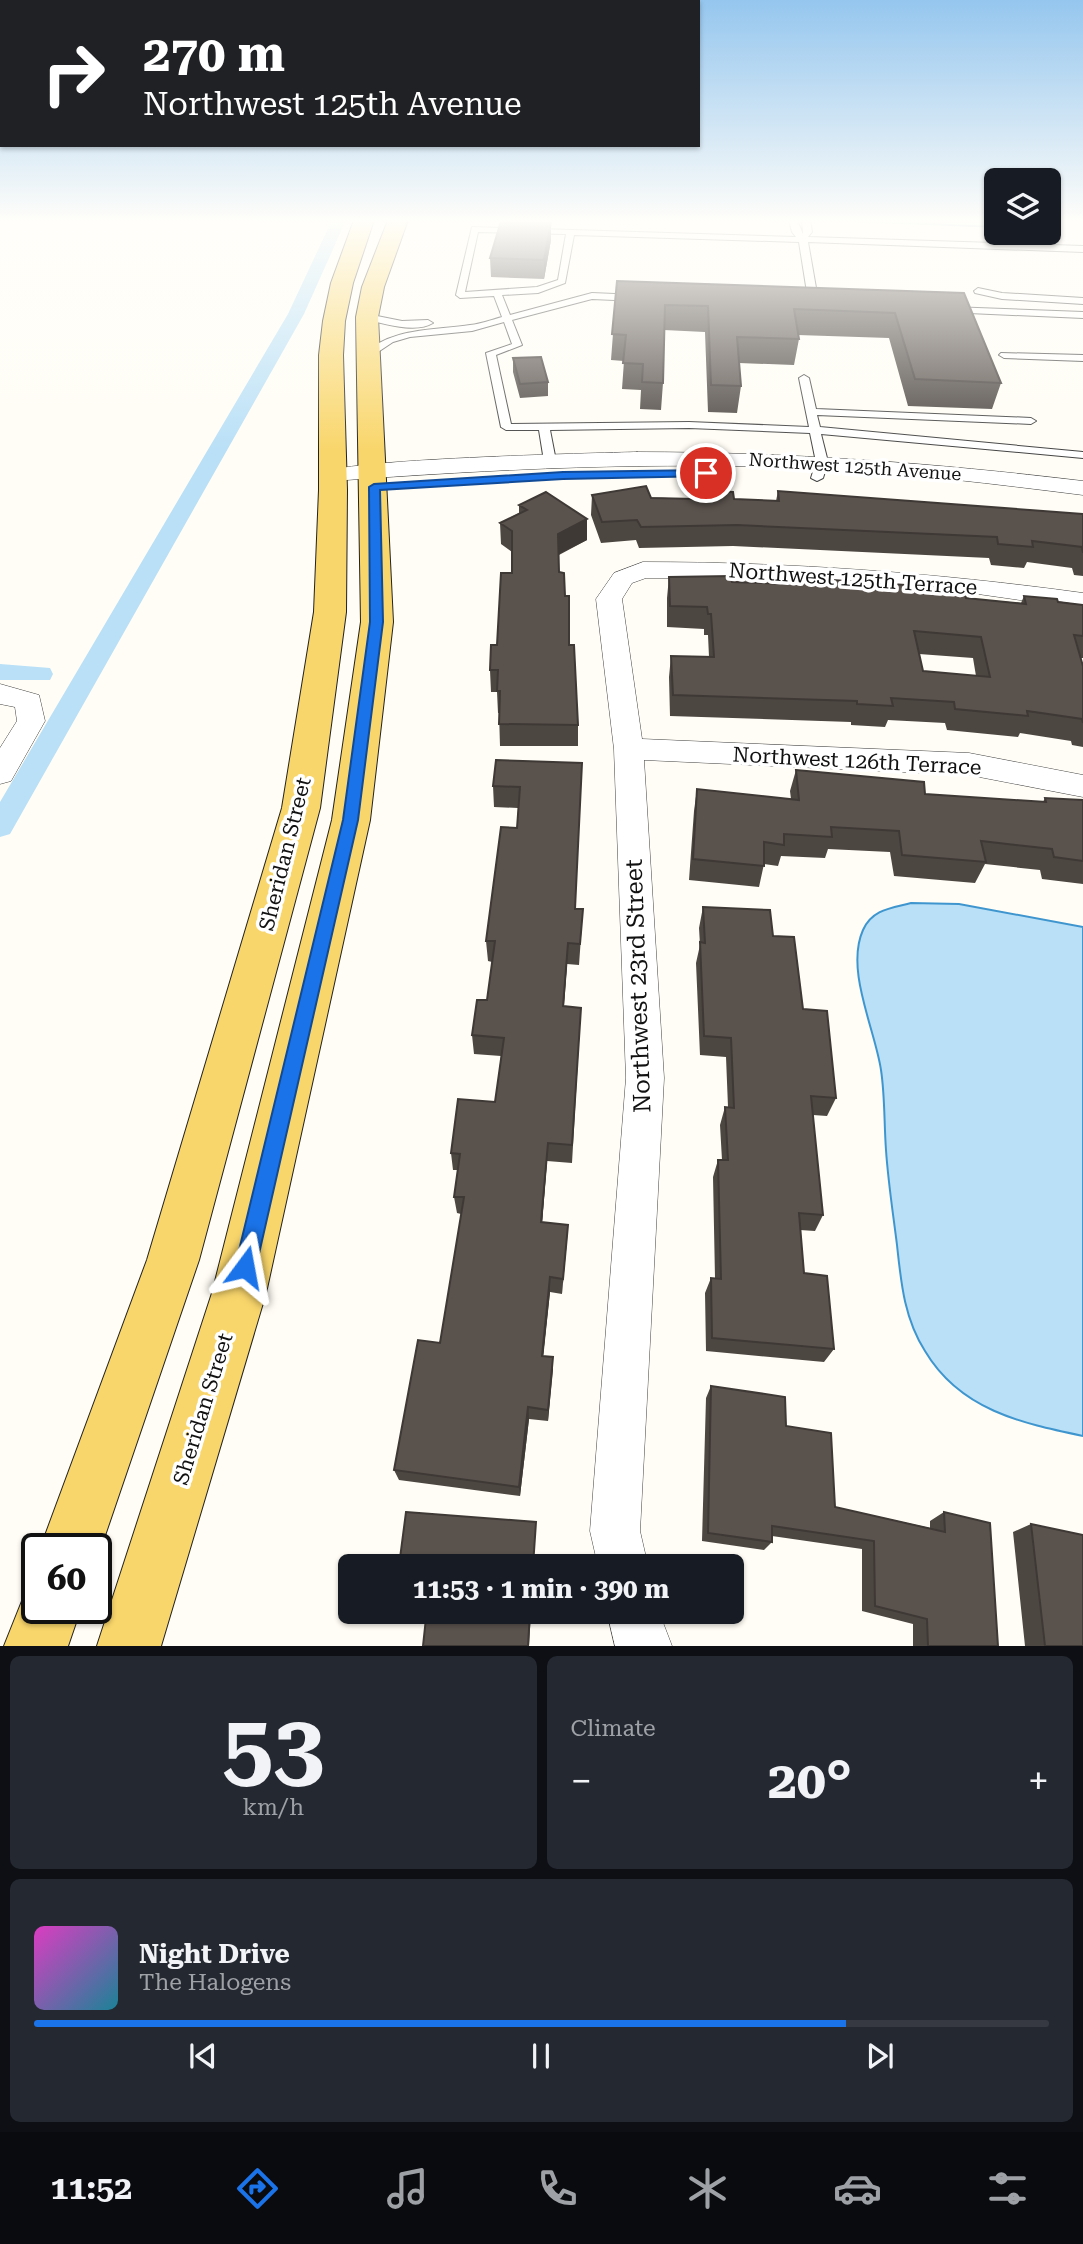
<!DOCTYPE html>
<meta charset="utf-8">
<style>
:root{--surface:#171b24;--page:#242831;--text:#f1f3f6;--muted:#9ea1a6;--line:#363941;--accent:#1a73e8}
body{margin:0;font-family:"Roboto Serif",serif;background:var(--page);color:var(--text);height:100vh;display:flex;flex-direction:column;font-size:26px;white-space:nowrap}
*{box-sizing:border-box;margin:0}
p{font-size:23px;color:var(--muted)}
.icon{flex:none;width:38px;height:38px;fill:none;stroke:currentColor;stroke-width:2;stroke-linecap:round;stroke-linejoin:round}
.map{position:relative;height:1646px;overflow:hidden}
.drawer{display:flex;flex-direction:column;gap:10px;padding:10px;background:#0d0f14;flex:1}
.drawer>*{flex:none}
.hud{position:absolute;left:0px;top:0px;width:700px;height:147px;box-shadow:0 2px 5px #0004;background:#202124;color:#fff;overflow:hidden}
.buttons{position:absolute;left:984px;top:168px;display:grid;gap:14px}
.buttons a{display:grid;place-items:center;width:77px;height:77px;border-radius:10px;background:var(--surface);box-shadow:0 2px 5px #0004;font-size:35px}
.speed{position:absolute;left:21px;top:1533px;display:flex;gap:14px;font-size:35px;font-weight:700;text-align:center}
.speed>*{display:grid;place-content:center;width:91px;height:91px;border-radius:50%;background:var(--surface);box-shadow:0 2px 5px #0004;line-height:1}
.speed .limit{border:4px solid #111;border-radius:10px;background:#fff;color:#111}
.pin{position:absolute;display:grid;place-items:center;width:60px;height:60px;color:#fff;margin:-30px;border:4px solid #fff;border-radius:50%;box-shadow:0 2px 7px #0007}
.me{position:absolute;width:77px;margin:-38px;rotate:13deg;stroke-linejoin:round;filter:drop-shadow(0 0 5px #0008)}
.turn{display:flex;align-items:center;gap:24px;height:147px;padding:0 28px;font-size:32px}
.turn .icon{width:91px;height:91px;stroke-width:2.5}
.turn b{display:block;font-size:49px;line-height:60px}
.big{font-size:52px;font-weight:700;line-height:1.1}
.drawer .tile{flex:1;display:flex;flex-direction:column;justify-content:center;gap:10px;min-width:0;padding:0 24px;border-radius:10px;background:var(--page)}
.drawer .dial{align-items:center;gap:0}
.dial b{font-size:91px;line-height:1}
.song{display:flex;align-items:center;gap:21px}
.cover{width:84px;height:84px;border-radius:10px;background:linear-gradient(135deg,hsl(310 70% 55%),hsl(190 70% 35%))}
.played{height:7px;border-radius:4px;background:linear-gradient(90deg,var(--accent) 80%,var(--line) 80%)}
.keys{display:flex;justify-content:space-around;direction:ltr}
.heat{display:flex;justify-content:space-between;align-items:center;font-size:38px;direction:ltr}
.drawer .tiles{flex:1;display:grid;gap:10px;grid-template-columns:1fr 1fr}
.tile:last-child{grid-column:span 2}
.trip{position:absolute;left:338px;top:1554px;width:406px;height:70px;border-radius:10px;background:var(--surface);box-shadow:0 2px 5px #0004;font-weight:700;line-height:70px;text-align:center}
.dock{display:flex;height:112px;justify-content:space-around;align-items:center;background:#090b0e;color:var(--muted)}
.dock .icon{width:49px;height:49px}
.dock .on{color:var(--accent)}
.dock b{font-size:32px;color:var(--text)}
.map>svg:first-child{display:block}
.water{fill:#b9e0f7;stroke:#3f96cf;stroke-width:2}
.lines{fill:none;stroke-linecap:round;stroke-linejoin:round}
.canal{fill:#b9e0f7;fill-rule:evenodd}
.lane-casing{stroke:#444;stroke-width:2}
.street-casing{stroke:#444;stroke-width:1}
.primary-casing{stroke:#222;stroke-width:2}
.lane{fill:#fff;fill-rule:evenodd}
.street{fill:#fff;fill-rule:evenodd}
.primary{fill:#f9d66b;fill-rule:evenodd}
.wall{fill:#4d4742;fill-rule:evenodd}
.shaded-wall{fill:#3f3936}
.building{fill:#5a524d;stroke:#3f3936;stroke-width:2;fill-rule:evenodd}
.route{fill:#1a73e8;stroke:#114b97;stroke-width:2}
.labels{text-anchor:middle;stroke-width:7;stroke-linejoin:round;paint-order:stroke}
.far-street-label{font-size:18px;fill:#111;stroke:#fff}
.street-label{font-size:21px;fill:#111;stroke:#fff}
.near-street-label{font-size:24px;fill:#111;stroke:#fff}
</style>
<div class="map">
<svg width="1083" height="1646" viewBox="0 0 1083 1646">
<rect width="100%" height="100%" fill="#fffdf5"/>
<!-- water -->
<path class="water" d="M996,220V227L830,220Z
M911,903L959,904L1083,927V1436C1021,1423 960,1410 925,1351C904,1318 901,1282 897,1245C893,1213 888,1181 886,1150C884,1123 885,1096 881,1070C875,1029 845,970 863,930C872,909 892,908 911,903Z"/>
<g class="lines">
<!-- canal -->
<path class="canal" d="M332,220H346L304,314L10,834L0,837V802L288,314Z
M0,664L50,668L53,674L50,680H0Z"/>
<defs>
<path id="lane" d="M789,220H797L803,234L802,220H810L812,232L808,237L1083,246V252L808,242L819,305L814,308L809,305L799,242L574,235L565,283L538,293L502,295L510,315L592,293L637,295L642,298L637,301L592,299L512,320L522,345L496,355L511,424L689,422L809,427L799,378L804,375L809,378L816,409L1031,418L1036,421L1031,424L817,415L820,427L1083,452V458L821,434L828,462L823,478L817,481L811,478L816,462L810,433L689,428L550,430L556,461L550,464L544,461L539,430H506L501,427L486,353L512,344L504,322L472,331L410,337L393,342L369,358L361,356C392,327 431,331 470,325C481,324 491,320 502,317L494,296L460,298L456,295L472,227L796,237L792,232ZM478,232L566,234L558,280L537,287L465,292Z
M978,288L1002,293L1083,298V304L1002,299L975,293L974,291Z
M950,307L1083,312V318L947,312V308Z
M367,314L402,321L428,320L433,323C415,334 383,323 364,319L362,317Z
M1001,353L1083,355V361L1004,358L999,355Z"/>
<path id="street" d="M637,452C787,452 934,463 1083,481V495C995,484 908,473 820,469C657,461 495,469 333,481L322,474C332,459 600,453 637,452Z
M643,562C790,562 937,573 1083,593V609L964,592L710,578H646L632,583L622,599L642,739L969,753L1083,775V797L969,775L644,760L664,1078L640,1531L648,1566H598L590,1531L626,1078L614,749L596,599L614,573Z
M0,684L39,695L45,721L11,781L0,784V748L17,721L15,707L0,704Z
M607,1612H659L672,1646H615Z"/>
<path id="primary" d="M354,220H374L353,283L345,321L343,355L347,490L346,612L320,808L199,1260L96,1562V1549H40L147,1260L282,808L314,612L319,490V355L323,321L331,283Z
M388,220H408L384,287L378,317L393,622L370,820L266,1293L161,1646H97L212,1293L332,820L361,622L356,317L362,287Z
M37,1582V1608H81L68,1646H4L28,1586Z"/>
</defs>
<!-- lane casing -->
<use href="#lane" class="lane-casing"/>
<!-- street casing -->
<use href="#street" class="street-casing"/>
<!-- primary casing -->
<use href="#primary" class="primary-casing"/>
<!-- lane -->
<use href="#lane" class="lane"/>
<!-- street -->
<use href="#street" class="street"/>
<!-- primary -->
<use href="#primary" class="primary"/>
</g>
<!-- wall -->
<path class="wall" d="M551,240L544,279L491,277L490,258Z
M617,281L964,293L1001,383L992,409L908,406L889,338L798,335L799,339L794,365L739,363L741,386L737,413L708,412L705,332L664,330L663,383L661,410L640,409L641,390L622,389L624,361L611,360Z
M513,358L548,382V396L520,398L513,372Z
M696,490L734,499L776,501L778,491L1083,514V576L1074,575L1072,568L1027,562L1024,568L991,565L989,558L733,546L639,548L636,540L601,543L591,515L592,495L694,499Z
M519,505L587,519V540L559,555V572L565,596L578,725V746H500L499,713H498L497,692H491L490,670L497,645L512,573V552L501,544L500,523L519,513Z
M669,577L788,584L789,577L966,598L1021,603L1024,596L1083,605V658H1081L1083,666V747L1072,745L1071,741L1020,733L1018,737L947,730L945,723L888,720L885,727L851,725V722L670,716L669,677L671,656L709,657L708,635H704V629L667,627V598ZM919,654L973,658L976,676L923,671Z
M582,763L575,909H583L579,965L567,964L564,1007L581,1008L572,1163L547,1161L542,1222L568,1225L562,1294L550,1292L543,1356L553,1357L548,1421L529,1419L520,1496L399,1480L394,1470L440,1343L461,1214L457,1213L454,1197L458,1170H453L451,1153L495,1102L501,1056L474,1054L472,1035L487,1000L492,962L488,961L486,941L517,828L518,808L494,807L493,786Z
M796,770L925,794L1043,802L1045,798L1083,800V884L1042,879L1040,870L985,864L975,883L894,876L890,852L828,849L825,858L781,856L778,866L764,864L759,887L689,880L694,811L697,789L791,799L790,791Z
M703,907L773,936L803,1009L836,1098L827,1116L813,1115L823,1215L815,1231L800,1230L804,1273L834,1349L824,1362L706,1351L705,1293L711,1278H715L713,1177L718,1160H722L720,1125L725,1107H728L726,1057L700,1055L696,963L700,945L699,928Z
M711,1386L786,1426L835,1507L930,1528V1521L944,1512L998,1646H913V1624L862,1611V1549L772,1536V1542L764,1550L702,1541L706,1398Z
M1031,1524L1083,1646H1025L1013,1532Z
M393,1612H531L529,1646L426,1623L398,1620L393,1615Z"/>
<!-- shaded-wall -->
<path class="shaded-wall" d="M551,222V240L544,279V260Z
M587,519V540L557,555L558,534Z
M568,943L567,964L562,1026L563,1006Z
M548,1143L547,1161L541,1238V1222Z
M568,1225L567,1241L562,1294L563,1279Z
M550,1277V1292L542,1369V1356Z
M553,1357V1370L548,1421V1410Z
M528,1407L529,1419L520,1496L519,1487Z"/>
<!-- building -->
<path class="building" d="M501,221L551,222L544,260L490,258Z
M617,281L964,293L1001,383L915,379L895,313L794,309L799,339L737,337L741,386L711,385L708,306L665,305L663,383L642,382L643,364L623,363L626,335L612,334Z
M541,357L548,382L520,384L513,358Z
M646,486L651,498L696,499V490L733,492L734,499L779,501L778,491L1083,514V553L1082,547L1032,541L1033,547L998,544L997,537L737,525L641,527L637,520L602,522L592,495Z
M546,492L587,519L558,534L559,572L564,573L565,596H569V645H574L578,725L499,724L500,691H497L498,670H490L491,645H497L501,573H512V531L500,523L527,510L519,505Z
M731,576L732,582L790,584L789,577L964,589L966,598L1026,604L1024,596L1057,599L1058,602L1083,605V636L1074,635L1083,666V723L1082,719L1027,711L1028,716L955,709L954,702L891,698L893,706L857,704V701L673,695L671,656L714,657L711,614H708L707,607L670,606L669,577ZM914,631L981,637L990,677L923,671Z
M496,760L582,763L575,909H583L580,944L568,943L563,1006L581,1008L572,1145L548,1143L541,1222L568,1225L563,1279L550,1277L542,1356L553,1357L548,1410L528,1407L519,1487L394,1470L418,1340L440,1343L464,1197H454L460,1154L451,1153L458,1099L495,1102L504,1038L472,1035L477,1000H487L495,941H486L501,827L517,828L520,787L493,786Z
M796,770L924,782L925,794L1046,802L1045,798L1083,800V861L1054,857L1052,849L981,841L986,862L902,855L899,831L831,827L832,837L784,834V845L764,842V866L693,859L697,789L799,800Z
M703,907L770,910L773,936L794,937L803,1009L827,1011L836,1098L811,1096L823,1215L799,1213L804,1273L827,1276L834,1349L712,1338L711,1278L721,1279L718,1160H728L725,1107L734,1108L731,1038L704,1036L700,942L705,943Z
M711,1386L785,1397L786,1426L831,1433L835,1507L945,1532L944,1512L990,1523L998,1646H928L927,1619L875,1606L874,1541L772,1526V1542L708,1533Z
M406,1512L536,1522L533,1566H399Z
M1031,1524L1083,1535V1646H1045Z
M393,1612H530L528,1646H423L426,1618L393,1615Z"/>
<!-- sky -->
<linearGradient id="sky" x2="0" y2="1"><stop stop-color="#95c6ee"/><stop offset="0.49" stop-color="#fffefa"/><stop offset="1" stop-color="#fffefa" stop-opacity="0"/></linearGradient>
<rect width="1083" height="451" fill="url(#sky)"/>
<!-- route -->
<path class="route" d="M706,470L710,471V476L563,479L380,490L383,622L358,820L256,1267L253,1274L245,1278L238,1274L235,1267L343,820L370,622L369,487L374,484L563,472Z"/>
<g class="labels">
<!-- far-street labels -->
<g class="far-street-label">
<text transform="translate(855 467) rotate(4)" y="6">Northwest 125th Avenue</text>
</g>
<!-- street labels -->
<g class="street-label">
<text transform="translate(853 579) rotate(4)" y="7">Northwest 125th Terrace</text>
<text transform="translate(857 761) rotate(3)" y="7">Northwest 126th Terrace</text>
<text transform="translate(285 854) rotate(-76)" y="7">Sheridan Street</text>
<text transform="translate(203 1409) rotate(-73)" y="7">Sheridan Street</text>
</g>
<!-- near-street labels -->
<g class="near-street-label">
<text transform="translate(638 986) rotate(-92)" y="8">Northwest 23rd Street</text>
</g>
</g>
</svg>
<div class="buttons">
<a><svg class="icon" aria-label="layers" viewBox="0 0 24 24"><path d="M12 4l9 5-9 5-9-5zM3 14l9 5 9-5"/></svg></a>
</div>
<div class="speed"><div class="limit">60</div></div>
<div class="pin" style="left:706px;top:473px;background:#d93025"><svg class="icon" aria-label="arrive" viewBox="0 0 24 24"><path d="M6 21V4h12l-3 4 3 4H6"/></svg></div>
<svg class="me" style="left:245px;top:1267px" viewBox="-20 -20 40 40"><path d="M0-17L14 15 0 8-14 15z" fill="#1a73e8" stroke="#fff" stroke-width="4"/></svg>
<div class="trip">11:53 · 1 min · 390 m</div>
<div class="hud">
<div class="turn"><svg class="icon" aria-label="right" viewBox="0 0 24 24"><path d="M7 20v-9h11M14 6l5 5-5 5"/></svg><div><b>270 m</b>Northwest 125th Avenue</div></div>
</div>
</div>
<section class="drawer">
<div class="tiles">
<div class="tile dial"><b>53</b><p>km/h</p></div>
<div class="tile"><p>Climate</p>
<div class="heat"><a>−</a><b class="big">20°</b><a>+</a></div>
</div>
<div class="tile">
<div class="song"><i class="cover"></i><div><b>Night Drive</b><p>The Halogens</p></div></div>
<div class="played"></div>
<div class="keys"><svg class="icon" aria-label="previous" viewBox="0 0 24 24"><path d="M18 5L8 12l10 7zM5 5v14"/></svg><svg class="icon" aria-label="pause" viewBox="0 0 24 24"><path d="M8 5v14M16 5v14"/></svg><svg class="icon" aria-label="next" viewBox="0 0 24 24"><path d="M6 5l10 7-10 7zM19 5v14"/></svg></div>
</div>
</div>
</section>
<nav class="dock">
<b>11:52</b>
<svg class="icon on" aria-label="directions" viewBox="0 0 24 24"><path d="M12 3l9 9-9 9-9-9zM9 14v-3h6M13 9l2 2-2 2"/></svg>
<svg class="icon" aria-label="music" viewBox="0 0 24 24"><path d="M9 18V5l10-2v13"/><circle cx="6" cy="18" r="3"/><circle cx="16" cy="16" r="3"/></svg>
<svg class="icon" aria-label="phone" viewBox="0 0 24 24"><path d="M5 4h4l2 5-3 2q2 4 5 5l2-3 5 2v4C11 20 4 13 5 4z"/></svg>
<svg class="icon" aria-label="climate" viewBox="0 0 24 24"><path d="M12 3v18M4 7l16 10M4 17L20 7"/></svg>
<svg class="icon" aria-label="car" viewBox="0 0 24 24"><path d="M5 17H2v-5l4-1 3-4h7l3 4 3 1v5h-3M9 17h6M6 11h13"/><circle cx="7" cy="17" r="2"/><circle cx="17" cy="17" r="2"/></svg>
<svg class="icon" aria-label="filters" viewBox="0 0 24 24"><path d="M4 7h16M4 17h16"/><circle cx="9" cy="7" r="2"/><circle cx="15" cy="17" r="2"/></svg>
</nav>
